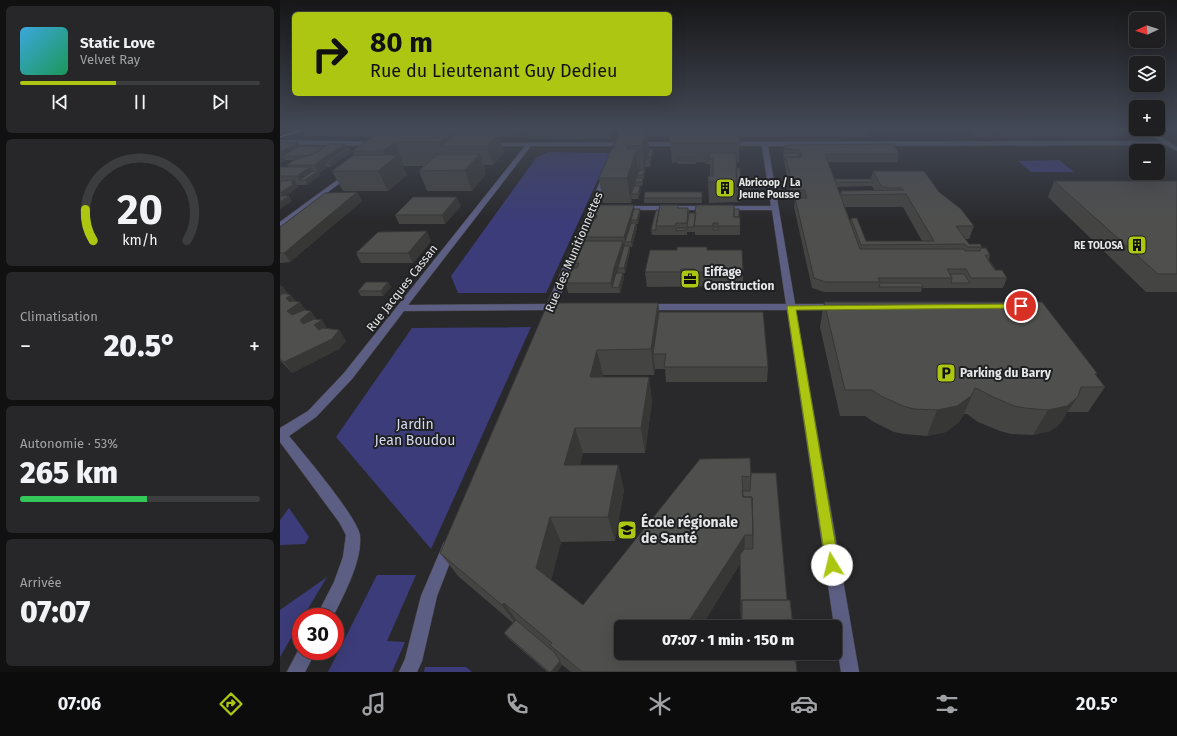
<!DOCTYPE html>
<html lang="fr">
<meta charset="utf-8">
<style>
:root{--surface:#1f1f21;--page:#27272a;--text:#f1f3f6;--muted:#a1a2a5;--line:#3c3d3f;--accent:#acc611}
body{margin:0;font-family:"Fira Sans",sans-serif;background:var(--page);color:var(--text);height:100vh;display:flex;flex-direction:column;font-size:15px;white-space:nowrap}
*{box-sizing:border-box;margin:0}
p{font-size:13px;color:var(--muted)}
.icon{flex:none;width:22px;height:22px;fill:none;stroke:currentColor;stroke-width:2;stroke-linecap:round;stroke-linejoin:round}
.map{position:relative;flex:1;overflow:hidden}
.details{display:flex;flex-direction:column;gap:6px;padding:6px;background:#111112;width:280px}
.details>*{flex:none}
.guide{position:absolute;left:12px;top:12px;width:380px;height:84px;border-radius:6px;box-shadow:0 4px 16px #0002,0 0 0 1px var(--line);background:#acc611;color:#111;overflow:hidden}
.needle{width:26px;rotate:266deg}
.buttons{position:absolute;left:849px;top:12px;display:grid;gap:8px}
.buttons a{display:grid;place-items:center;width:36px;height:36px;border-radius:6px;background:var(--surface);box-shadow:0 4px 16px #0002,0 0 0 1px var(--line);font-size:20px}
.speed{position:absolute;left:12px;top:608px;display:flex;gap:8px;font-size:20px;font-weight:700;text-align:center}
.speed>*{display:grid;place-content:center;width:52px;height:52px;border-radius:50%;background:var(--surface);box-shadow:0 4px 16px #0002,0 0 0 1px var(--line);line-height:1}
.speed .limit{border:6px solid #d22;background:#fff;color:#111}
.pin{position:absolute;display:grid;place-items:center;width:34px;height:34px;color:#fff;margin:-17px;border:2px solid #fff;border-radius:50%;box-shadow:0 1px 4px #0007}
.me{position:absolute;width:44px;margin:-22px;rotate:351deg;stroke-linejoin:round;filter:drop-shadow(0 0 3px #0008)}
.turn{display:flex;align-items:center;gap:14px;height:84px;padding:0 12px;font-size:18px}
.turn .icon{width:52px;height:52px;stroke-width:2.5}
.turn b{display:block;font-size:28px;line-height:34px}
.big{font-size:30px;font-weight:800;line-height:1.1}
.details .tile{flex:1;display:flex;flex-direction:column;justify-content:center;gap:6px;min-width:0;padding:0 14px;border-radius:6px;background:var(--page)}
.details .dial{align-items:center;gap:0}
.dial svg{height:104px;overflow:visible;fill:none;stroke:var(--line);stroke-width:7;stroke-linecap:round;text-anchor:middle}
.dial text{fill:var(--text);stroke:none}
.song{display:flex;align-items:center;gap:12px}
.cover{width:48px;height:48px;border-radius:6px;background:linear-gradient(135deg,hsl(200 70% 55%),hsl(150 70% 35%))}
.played{height:4px;border-radius:2px;background:linear-gradient(90deg,var(--accent) 40%,var(--line) 40%)}
.keys{display:flex;justify-content:space-around;direction:ltr}
.heat{display:flex;justify-content:space-between;align-items:center;font-size:22px;direction:ltr}
.charge{height:6px;border-radius:3px;background:linear-gradient(90deg,#34c759 53%,var(--line) 0)}
.trip{position:absolute;left:334px;top:620px;width:228px;height:40px;border-radius:6px;background:var(--surface);box-shadow:0 4px 16px #0002,0 0 0 1px var(--line);font-weight:800;line-height:40px;text-align:center}
.tab-bar{display:flex;height:64px;justify-content:space-around;align-items:center;background:#0c0c0d;color:var(--muted)}
.tab-bar .icon{width:28px;height:28px}
.tab-bar .on{color:var(--accent)}
.tab-bar b{font-size:18px;color:var(--text)}
main{display:flex;flex:1;min-height:0}
.map>svg:first-child{display:block}
.green{fill:#3c3c7a}
.lines{fill:none;stroke-linecap:round;stroke-linejoin:round}
.street-casing{stroke:#47474a;stroke-width:1}
.street{fill:#5c5f83;fill-rule:evenodd}
.tram{stroke:#c1c1c3;stroke-width:1}
.wall{fill:#444442;fill-rule:evenodd}
.shaded-wall{fill:#373736}
.building{fill:#4f4f4d;stroke:#373736}
.route{fill:#acc611;stroke:#70810b}
.labels{text-anchor:middle;stroke-width:4;stroke-linejoin:round;paint-order:stroke}
.far-poi-label{font-size:10px;font-weight:bold;fill:#e6e6e8;stroke:#1f2022;text-anchor:start}
.street-label{font-size:12px;fill:#e6e6e8;stroke:#1f2022}
.poi-label{font-size:12px;font-weight:bold;fill:#e6e6e8;stroke:#1f2022;text-anchor:start}
.near-park-label{font-size:14px;fill:#d6d8ef;stroke:#1f2022}
.near-poi-label{font-size:14px;font-weight:bold;fill:#e6e6e8;stroke:#1f2022;text-anchor:start}
</style>
<main>
<section class="details">
<div class="tile">
<div class="song"><i class="cover"></i><div><b>Static Love</b><p>Velvet Ray</p></div></div>
<div class="played"></div>
<div class="keys"><svg class="icon" aria-label="previous" viewBox="0 0 24 24"><path d="M18 5L8 12l10 7zM5 5v14"/></svg><svg class="icon" aria-label="pause" viewBox="0 0 24 24"><path d="M8 5v14M16 5v14"/></svg><svg class="icon" aria-label="next" viewBox="0 0 24 24"><path d="M6 5l10 7-10 7zM19 5v14"/></svg></div>
</div>
<div class="tile dial"><svg viewBox="0 0 100 80">
<path d="M14 69A42 42 0 1 1 86 69"/>
<path d="M14 69A42 42 0 0 1 8 45" stroke="#acc611"/>
<text x="50" y="56" font-size="32" font-weight="700">20</text>
<text x="50" y="72" font-size="11">km/h</text>
</svg></div>
<div class="tile"><p>Climatisation</p>
<div class="heat"><a>−</a><b class="big">20.5°</b><a>+</a></div>
</div>
<div class="tile"><p>Autonomie · 53%</p><b class="big">265 km</b><div class="charge"></div></div>
<div class="tile"><p>Arrivée</p><b class="big">07:07</b></div>
</section>
<div class="map">
<svg width="897" height="672" viewBox="0 0 897 672">
<rect width="100%" height="100%" fill="#29292c"/>
<!-- green -->
<path class="green" d="M268,152L330,153L266,293H178L171,276L256,158Z
M779,160L794,172H751L738,161Z
M251,327L151,549L56,437L132,328Z
M9,508L29,537L25,544L0,545V520Z
M97,575H136L107,641L125,642L112,672H48Z
M47,577L23,617H21V621L0,657V610Z
M145,667H186L192,672H144Z"/>
<g class="lines">
<defs>
<path id="street" d="M860,129C873,129 886,140 897,147V151L886,145L488,146L515,304H557L562,307L557,310H516L579,672H561L507,310H367L362,307L367,304H506L492,210H341L337,208L341,206H491L482,146L444,145V143L446,142L880,141Z
M0,140L96,142L99,144L96,146L0,144Z
M206,143L404,142L407,144L404,146H251L128,305L267,304L323,175L328,174L329,175L277,304L282,305L284,307L282,309L274,310L272,313H266L265,310L124,311L72,379L36,417L9,436C23,453 79,519 80,536C82,562 64,594 53,617H36L54,582L63,557L66,535L59,522L0,442V428L28,411L64,373L245,146H208L206,145Z
M67,173L72,174L0,228V222Z
M169,540L174,542L176,547L157,596L142,661L137,672H119L125,659L141,596L164,542Z
M21,645V651H36L25,672H7Z"/>
</defs>
<!-- street casing -->
<use href="#street" class="street-casing"/>
<!-- street -->
<use href="#street" class="street"/>
<!-- tram -->
<path class="tram" d="M0,137L29,128"/>
</g>
<!-- wall -->
<path class="wall" d="M21,128H121L116,131H123L122,128H242L234,137H219L224,153L213,165H204L206,174L192,191H147L139,171L144,166H124L123,167L127,175L108,191H63L52,171L74,155L72,151L93,137L25,136Z
M246,128H335L330,139H249Z
M348,128H590L589,137H459V162H456V168L461,198V202L429,203L428,182L430,176V164H425V162H416V164H397V162L392,163L390,137H368L369,149H373L374,153L371,161H370L371,164L370,167H365L364,169L365,174L364,179H363V182L362,186H356L361,191L358,199H352L351,203H323L319,178L333,149V146L348,130Z
M686,128H847L842,136H757L722,137L717,131H713L711,135H710V137H695L689,129L688,130Z
M0,142L18,143L20,146L67,148L72,152L50,167H47L39,173L40,175L27,185H17L18,187L6,196L12,201L0,209V167H8L7,165L14,160H5L0,163Z
M504,146L619,154L617,162H548L554,179H591L593,171L659,192L694,226L689,239H685L689,244L702,247L701,248L710,255L709,260L716,270L727,278L723,288H642L641,292H544L532,288L514,207L515,199H512L503,157ZM592,186L594,190L561,191L560,194L557,187ZM565,207H623L642,241H586L571,218L570,222Z
M774,181H897V292H866L768,197Z
M77,192L82,201L10,262L0,263V227Z
M422,192V203H364V198Z
M354,205V209H360V214L358,224H356L357,228L352,247H350V251L345,273H343L344,278L340,293H288L286,283L295,268L294,263L305,241L304,237L314,219L313,215Z
M181,206L165,224H119L115,215Z
M398,208L409,209V213L454,209L460,226V235H415V232H407V235H372L371,230L379,210Z
M151,241L133,263H81L76,253Z
M427,250L463,272V286L367,287L365,272Z
M108,282L111,287L103,296H81L78,291Z
M0,285L1,286L3,287L8,294L47,328L59,330L66,341L59,349L12,373L0,360Z
M544,302L817,373L816,375L825,387L808,412H787L781,422L776,427L770,431L753,435L731,434L720,431L698,422L687,414H684L679,422L666,432L647,436L624,434L614,432L594,422L585,416H560L540,327Z
M268,303H378L379,312L488,367L487,382H386L385,369H375L374,375H323L322,377H369L372,402L365,453H303L300,465H338L344,490L335,541L281,542L271,580L303,605L420,459L471,473L507,600L513,627H461L460,564L421,627H341L517,672H291L282,665L277,672H267L228,638L224,633L233,623L178,576L160,553Z"/>
<!-- shaded-wall -->
<path class="shaded-wall" d="M102,128H121L107,137Z
M231,128H242L234,137Z
M328,128H335L330,139Z
M367,130L369,153L367,157V161L365,163V167L364,169L362,146Z
M172,131L178,146H161L159,142Z
M218,134L224,153L213,165L207,146Z
M115,142L124,166L123,167L127,175L108,191L98,171L108,162L103,151Z
M18,143L22,150L2,156L5,160L0,163V152Z
M65,144L68,150L70,148L72,152L50,167L48,163H45L47,167L39,173L40,175L27,185L25,180H19L17,176L30,167L34,173L38,171L34,165Z
M358,149L361,173L360,176L358,152Z
M373,149L374,153L371,161V157Z
M356,152L359,175H357L358,179L355,182L356,186L351,194L352,199L351,203L347,178Z
M200,154L206,174L192,191L185,170Z
M365,170V174L364,179L363,175Z
M363,178V182L362,186V182Z
M15,180L17,185L18,187L3,198L1,193L11,183Z
M360,186L361,191L358,199V194Z
M77,192L82,201L10,262L4,253Z
M9,196L12,201L0,209V202Z
M177,197L181,206L165,224L162,215Z
M354,205L355,214L351,220L352,224L345,242L344,237Z
M360,209V214L358,224L357,220Z
M356,223L357,228L352,247L351,242Z
M147,231L151,241L133,263L128,253Z
M343,241L344,244V242L345,247L338,268V271L332,288L331,283L334,268Z
M350,246V251L345,273L344,268Z
M343,273L344,278L340,293L339,287Z
M108,282L111,287L103,296L101,291Z
M0,285L2,287H3L9,296L11,295L18,304L20,302L27,312L15,321L0,303Z
M378,303L381,327L373,354L375,369L374,375L371,349Z
M31,311L38,321L27,330L20,320Z
M42,320L49,331L41,336L34,325Z
M59,330L66,341L59,349L12,373L4,362Z
M317,350L323,375L316,402L310,377Z
M369,377L372,402L365,453L361,428Z
M695,388L684,414L679,422L666,432L647,436L657,410Z
M798,396L781,422L776,427L770,431L753,435L768,410Z
M295,428L303,453L293,490L284,465Z
M338,465L344,490L335,541L328,517Z
M270,517L281,542L268,591L256,568Z
M465,535L464,558L460,555V564L421,627H405Z
M224,603L239,624L238,627L222,605Z
M280,661L282,665L277,672H271Z"/>
<!-- building -->
<path class="building" d="M770,128H773L776,130L795,129L805,130L808,132H768Z
M340,130H367L362,146H347L346,149H358V152H356L347,178H319L332,149H334L335,146H333Z
M101,131H172L159,142H115L103,151H72Z
M174,134H218L207,146H161Z
M389,134H459L460,143H390Z
M0,142L18,143L0,152Z
M50,144H65L34,165H7L16,159L33,154Z
M614,144L619,154H545L580,249H684L685,251H700L701,248H706L710,255H705L715,270H722L727,278H691L686,269H667L672,278H598L600,282H546L534,278L515,198H527L525,190H513L506,157H522L519,149H504V146L511,145Z
M20,146L44,147L33,154L25,156H2Z
M67,148H70L48,163H45Z
M369,149H373L371,157H367Z
M430,153H456L457,181L428,182V176H433V159H429Z
M503,153H519L520,157H506L505,161Z
M157,154H200L185,170L139,171Z
M74,155H118L98,171H52Z
M398,158H416L415,160H397Z
M425,158H429V160H425Z
M366,160H370L369,163H365Z
M0,167H30L17,176H0Z
M456,168H460L461,198H457Z
M360,170H365L363,175H357Z
M33,171H38L25,180H19Z
M593,171H644L659,192L681,209L694,226H676L689,244H700L702,247H687L685,244L581,245L571,218H577L586,241H654L626,194L562,195L561,191L624,190L622,188H609L601,186Z
M356,178H363L362,182H355Z
M554,179H591L593,182H556Z
M15,180L11,183H15L0,193V181H1Z
M774,181H897V274H878Z
M354,186H360L358,194H351Z
M77,192L4,253H0V227L45,193Z
M365,192H422V198H364Z
M0,196H9L0,202Z
M133,197H177L162,215H115Z
M317,205H354L344,237H304L312,219H316L317,215H313Z
M380,205H398V208H408L407,223H396L395,226H376Z
M416,205H454V217H460V226H438V223H433V226H414Z
M354,209H360L357,220H351Z
M454,209H459V217H454Z
M376,210H379L376,226V230H371Z
M409,213H416L414,227H407Z
M351,223H356L351,242H345Z
M433,227H438V230H433Z
M396,228H407V230L396,231Z
M147,231L128,253H76L98,232Z
M303,241H343L334,268L331,283H286L292,268H297L299,263H294Z
M344,246H350L344,268H338Z
M397,247H427V250H462L463,272H415V269H401V272H365L370,250H397Z
M708,260H709L716,270H715Z
M336,273H343L339,287L332,288Z
M670,274H684L690,283H671L672,278Z
M402,279H415V281H402Z
M86,282H108L101,291H78Z
M600,283H641L643,287H599Z
M4,293L11,295L6,298L10,302L13,301L20,302L7,311L12,315L24,310L31,311L20,320L23,324L34,319L42,320L34,325L39,330L43,328L59,330L52,339L4,362L0,358V295Z
M544,302H762L817,373L815,374L825,387H801L798,396L793,401L787,406L768,410L745,408L734,406L711,396L698,389L695,388L691,396L677,406L657,410L634,409L623,406L601,396L592,390H565Z
M268,303H378L371,349L317,350L310,377H369L361,428H295L284,465H338L328,517H270L256,568L303,605L420,459L470,458L471,477L462,476L463,497H472L473,535H465L405,627H341V653H515L517,672H302L270,645L272,643L224,603L222,605L160,553Z
M379,312H483L488,367H384L386,354H373Z
M471,473H496L507,600H462L461,613L460,555L464,549H473V535L472,497H463L462,491H470Z
M462,600H510L513,627H462Z
M236,620L274,652L280,661L271,672H269L224,633Z"/>
<!-- sky -->
<linearGradient id="sky" x2="0" y2="1"><stop stop-color="#171718"/><stop offset="0.58" stop-color="#434956"/><stop offset="1" stop-color="#434956" stop-opacity="0"/></linearGradient>
<rect width="897" height="222" fill="url(#sky)"/>
<!-- route -->
<path class="route" d="M741,304L745,306L744,308L516,310L559,565L557,570L552,572L548,570L546,565L507,307L508,306Z"/>
<!-- icons -->
<defs>
<symbol id="building-square" viewBox="-11 -11 22 22"><rect x="-9" y="-9" width="18" height="18" rx="4" fill="#acc611" stroke="#1f2022"/><path d="M-4-6H4V6H1V3H-1V6H-4ZM-2.5-4.3h1.7v1.8h-1.7ZM.8-4.3h1.7v1.8H.8ZM-2.5-1h1.7V.8h-1.7ZM.8-1h1.7V.8H.8Z" fill="#111"/></symbol>
<symbol id="office-square" viewBox="-11 -11 22 22"><rect x="-9" y="-9" width="18" height="18" rx="4" fill="#acc611" stroke="#1f2022"/><path d="M-6-3h4V-5.5h4V-3h4V5H-6ZM-1-4.5V-3h2v-1.5ZM-6 0V1H6V0Z" fill="#111"/></symbol>
<symbol id="parking-square" viewBox="-11 -11 22 22"><rect x="-9" y="-9" width="18" height="18" rx="4" fill="#acc611" stroke="#1f2022"/><path d="M-3.5-5.5H1a3.5 3.5 0 0 1 0 7H-1V5.5H-3.5ZM-1-3.4V-.6H.8a1.4 1.4 0 0 0 0-2.8Z" fill="#111"/></symbol>
<symbol id="university-square" viewBox="-11 -11 22 22"><rect x="-9" y="-9" width="18" height="18" rx="4" fill="#acc611" stroke="#1f2022"/><path d="M0-5L7-2L0 1L-7-2ZM-4 1L0 2.5L4 1V4Q0 6-4 4Z" fill="#111"/></symbol>
</defs>
<g fill-rule="evenodd">
<use href="#building-square" x="434" y="177" width="22" height="22"/>
<use href="#building-square" x="846" y="234" width="22" height="22"/>
<use href="#office-square" x="399" y="268" width="22" height="22"/>
<use href="#parking-square" x="655" y="362" width="22" height="22"/>
<use href="#university-square" x="336" y="519" width="22" height="22"/>
</g>
<g class="labels">
<!-- far-poi labels -->
<g class="far-poi-label">
<text x="459" y="186">Abricoop / La<tspan x="459" dy="12">Jeune Pousse</tspan></text>
<text x="843" y="249" text-anchor="end">RE TOLOSA</text>
</g>
<!-- street labels -->
<g class="street-label">
<text transform="translate(294 252) rotate(-67)" y="4">Rue des Munitionnettes</text>
<text transform="translate(122 288) rotate(-52)" y="4">Rue Jacques Cassan</text>
</g>
<!-- poi labels -->
<g class="poi-label">
<text x="424" y="276">Eiffage<tspan x="424" dy="14">Construction</tspan></text>
<text x="680" y="377">Parking du Barry</text>
</g>
<!-- near-park labels -->
<g class="near-park-label">
<text x="135" y="429">Jardin<tspan x="135" dy="16">Jean Boudou</tspan></text>
</g>
<!-- near-poi labels -->
<g class="near-poi-label">
<text x="361" y="527">École régionale<tspan x="361" dy="16">de Santé</tspan></text>
</g>
</g>
</svg>
<div class="buttons">
<a><svg class="needle" viewBox="-14 -14 28 28"><path d="M0-13l5 13h-10z" fill="#e53935"/><path d="M0 13l5-13h-10z" fill="#a1a2a5"/></svg></a>
<a><svg class="icon" aria-label="layers" viewBox="0 0 24 24"><path d="M12 4l9 5-9 5-9-5zM3 14l9 5 9-5"/></svg></a>
<a>+</a>
<a>−</a>
</div>
<div class="speed"><div class="limit">30</div></div>
<div class="pin" style="left:741px;top:306px;background:#d93025"><svg class="icon" aria-label="arrive" viewBox="0 0 24 24"><path d="M6 21V4h12l-3 4 3 4H6"/></svg></div>
<svg class="me" style="left:552px;top:565px" viewBox="-20 -20 40 40"><circle r="19" fill="#fff"/><path d="M0-13L10 11 0 6-10 11z" fill="#acc611"/></svg>
<div class="trip">07:07 · 1 min · 150 m</div>
<div class="guide">
<div class="turn"><svg class="icon" aria-label="right" viewBox="0 0 24 24"><path d="M7 20v-9h11M14 6l5 5-5 5"/></svg><div><b>80 m</b>Rue du Lieutenant Guy Dedieu</div></div>
</div>
</div>
</main>
<nav class="tab-bar">
<b>07:06</b>
<svg class="icon on" aria-label="directions" viewBox="0 0 24 24"><path d="M12 3l9 9-9 9-9-9zM9 14v-3h6M13 9l2 2-2 2"/></svg>
<svg class="icon" aria-label="music" viewBox="0 0 24 24"><path d="M9 18V5l10-2v13"/><circle cx="6" cy="18" r="3"/><circle cx="16" cy="16" r="3"/></svg>
<svg class="icon" aria-label="phone" viewBox="0 0 24 24"><path d="M5 4h4l2 5-3 2q2 4 5 5l2-3 5 2v4C11 20 4 13 5 4z"/></svg>
<svg class="icon" aria-label="climate" viewBox="0 0 24 24"><path d="M12 3v18M4 7l16 10M4 17L20 7"/></svg>
<svg class="icon" aria-label="car" viewBox="0 0 24 24"><path d="M5 17H2v-5l4-1 3-4h7l3 4 3 1v5h-3M9 17h6M6 11h13"/><circle cx="7" cy="17" r="2"/><circle cx="17" cy="17" r="2"/></svg>
<svg class="icon" aria-label="filters" viewBox="0 0 24 24"><path d="M4 7h16M4 17h16"/><circle cx="9" cy="7" r="2"/><circle cx="15" cy="17" r="2"/></svg>
<b>20.5°</b>
</nav>
